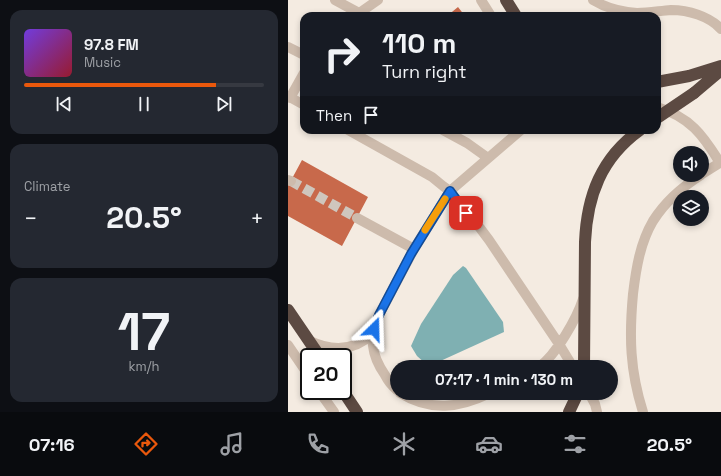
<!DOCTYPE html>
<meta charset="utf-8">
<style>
:root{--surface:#171b24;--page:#242831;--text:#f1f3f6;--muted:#9ea1a6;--line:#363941;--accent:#ea580c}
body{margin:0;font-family:"Space Grotesk",sans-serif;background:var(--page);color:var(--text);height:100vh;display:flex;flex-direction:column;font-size:15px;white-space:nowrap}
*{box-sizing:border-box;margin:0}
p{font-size:13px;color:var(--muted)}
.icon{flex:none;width:22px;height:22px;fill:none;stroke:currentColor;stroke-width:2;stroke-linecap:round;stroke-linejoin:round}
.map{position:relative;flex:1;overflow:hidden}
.drawer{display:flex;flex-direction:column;gap:10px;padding:10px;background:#0d0f14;width:288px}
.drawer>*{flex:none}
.hud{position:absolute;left:12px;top:12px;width:361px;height:122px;border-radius:12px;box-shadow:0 2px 6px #0003;background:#171b24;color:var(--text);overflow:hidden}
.buttons{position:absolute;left:385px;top:146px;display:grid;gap:8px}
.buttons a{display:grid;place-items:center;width:36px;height:36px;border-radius:50%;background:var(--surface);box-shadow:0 2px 6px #0003;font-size:20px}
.speed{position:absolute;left:12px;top:348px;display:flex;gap:8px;font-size:20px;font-weight:700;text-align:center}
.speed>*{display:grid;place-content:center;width:52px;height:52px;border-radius:50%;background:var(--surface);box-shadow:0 2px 6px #0003;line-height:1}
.speed .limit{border:2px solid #111;border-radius:6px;background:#fff;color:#111}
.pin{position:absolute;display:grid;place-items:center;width:34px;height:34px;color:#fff;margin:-17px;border-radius:8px;box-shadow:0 2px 6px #0006}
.me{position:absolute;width:44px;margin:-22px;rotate:22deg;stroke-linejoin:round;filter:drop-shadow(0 0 3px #0008)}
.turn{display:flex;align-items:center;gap:14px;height:84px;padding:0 16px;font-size:18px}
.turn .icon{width:52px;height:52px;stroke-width:2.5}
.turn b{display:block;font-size:28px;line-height:34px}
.then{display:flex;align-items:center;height:38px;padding:0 16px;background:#0003;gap:8px;font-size:15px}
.big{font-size:30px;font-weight:800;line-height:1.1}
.drawer .widget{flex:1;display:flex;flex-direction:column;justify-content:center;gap:6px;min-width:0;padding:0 14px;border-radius:12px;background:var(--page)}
.drawer .dial{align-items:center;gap:0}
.dial b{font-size:52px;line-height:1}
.song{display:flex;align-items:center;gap:12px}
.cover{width:48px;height:48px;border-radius:6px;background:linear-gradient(135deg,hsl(260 70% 55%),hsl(350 70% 35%))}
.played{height:4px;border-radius:2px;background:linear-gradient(90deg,var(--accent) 80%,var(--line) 80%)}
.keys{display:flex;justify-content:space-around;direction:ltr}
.heat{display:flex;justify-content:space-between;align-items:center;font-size:22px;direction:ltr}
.trip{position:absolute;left:102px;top:360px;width:228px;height:40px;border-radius:20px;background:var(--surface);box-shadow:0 2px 6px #0003;font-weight:800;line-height:40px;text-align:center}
.tabs{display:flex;height:64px;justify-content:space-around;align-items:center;background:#090b0e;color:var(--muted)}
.tabs .icon{width:28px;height:28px}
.tabs .selected{color:var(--accent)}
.tabs b{font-size:18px;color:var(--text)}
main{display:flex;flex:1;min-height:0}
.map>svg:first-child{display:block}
.water{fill:#7fb0b2}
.building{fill:#c8694b}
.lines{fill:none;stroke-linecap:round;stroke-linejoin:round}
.minor-tunnel{stroke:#cfc6bd;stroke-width:10;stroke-dasharray:10 5;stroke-linecap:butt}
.minor{stroke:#cdbbac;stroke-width:10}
.highway{stroke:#5c4a42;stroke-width:12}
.highway-bridge{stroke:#5c4a42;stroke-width:12}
.route-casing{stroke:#114b97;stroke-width:10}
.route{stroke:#1a73e8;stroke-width:7}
.slow{stroke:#f59e0b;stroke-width:7}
</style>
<main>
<section class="drawer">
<div class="widget">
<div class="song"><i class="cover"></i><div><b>97.8 FM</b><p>Music</p></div></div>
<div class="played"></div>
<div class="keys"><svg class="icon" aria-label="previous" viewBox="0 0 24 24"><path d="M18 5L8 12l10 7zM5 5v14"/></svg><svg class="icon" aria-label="pause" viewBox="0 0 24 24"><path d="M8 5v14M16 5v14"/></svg><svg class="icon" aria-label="next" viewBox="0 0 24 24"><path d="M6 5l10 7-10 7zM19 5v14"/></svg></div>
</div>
<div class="widget"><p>Climate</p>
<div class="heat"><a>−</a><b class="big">20.5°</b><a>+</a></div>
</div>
<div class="widget dial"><b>17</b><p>km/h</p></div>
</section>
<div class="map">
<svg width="433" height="412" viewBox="0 0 433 412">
<rect width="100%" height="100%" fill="#f4ebe1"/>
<!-- water -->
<path class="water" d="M175,266L178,268L215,322L216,332L148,363L138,364L129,356L123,346L133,324L165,275Z"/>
<!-- building -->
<path class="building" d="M170,7L177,16H159Z
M14,160L80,197L54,246L0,216V186Z"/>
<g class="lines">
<!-- minor-tunnel -->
<path class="minor-tunnel" d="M3,181L69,218"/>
<!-- minor -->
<path class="minor" d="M47,0L71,13L73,16
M193,0L203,16
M305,0C318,8 334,12 349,13C360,13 371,11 383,10C400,10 421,16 433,29
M67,16L90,0
M0,47L16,55
M0,96L16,105
M2,98L16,73
M369,107C402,117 415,135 432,163
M60,130L144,177L155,186L162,191L173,207L192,228L201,240L271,344L285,367
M155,130L179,143L200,158
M414,174L433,162
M0,180L3,181
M69,218L126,249
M20,340C42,351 65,352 84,334
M0,345L21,376
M251,367C268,355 289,318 295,299
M109,390C104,386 100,381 97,375C83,355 81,337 91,315L126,249L162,191L233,130
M31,391L46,412
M112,393C143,412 171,408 202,393
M301,393L307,404L309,412
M355,412C342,371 341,337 345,294C348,269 352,243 365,221C377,202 394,187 413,175"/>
<!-- highway -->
<path class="highway" d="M218,0L228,16
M369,82L401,76L433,66
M406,93L433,70
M0,310L32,357
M296,367L297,242C299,196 313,158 352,130
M55,391L69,412
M281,412L290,393"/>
<!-- highway-bridge -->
<path class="highway-bridge" d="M369,118L406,93"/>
</g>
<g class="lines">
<defs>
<path id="route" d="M86,329L91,315L123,254L162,191L178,213"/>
</defs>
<!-- route casing -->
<use href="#route" class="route-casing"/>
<!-- route -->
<use href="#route" class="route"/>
<!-- slow -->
<path class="slow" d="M137,230L157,199"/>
</g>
</svg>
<div class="buttons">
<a><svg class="icon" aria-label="sound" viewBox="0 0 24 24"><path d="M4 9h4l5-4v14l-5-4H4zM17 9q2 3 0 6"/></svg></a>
<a><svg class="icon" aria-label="layers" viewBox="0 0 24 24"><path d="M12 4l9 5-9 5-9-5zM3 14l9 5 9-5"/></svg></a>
</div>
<div class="speed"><div class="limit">20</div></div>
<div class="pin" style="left:178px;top:213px;background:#d93025"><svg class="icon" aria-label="arrive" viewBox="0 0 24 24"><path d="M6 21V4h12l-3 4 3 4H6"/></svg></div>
<svg class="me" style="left:86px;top:329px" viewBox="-20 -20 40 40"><path d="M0-17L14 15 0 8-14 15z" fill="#1a73e8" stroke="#fff" stroke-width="4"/></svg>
<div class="trip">07:17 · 1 min · 130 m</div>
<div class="hud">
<div class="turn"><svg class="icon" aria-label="right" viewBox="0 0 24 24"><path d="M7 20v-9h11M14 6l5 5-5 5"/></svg><div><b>110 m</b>Turn right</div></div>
<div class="then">Then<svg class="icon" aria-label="arrive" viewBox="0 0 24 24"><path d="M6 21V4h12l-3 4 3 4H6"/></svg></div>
</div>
</div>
</main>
<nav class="tabs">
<b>07:16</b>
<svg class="icon selected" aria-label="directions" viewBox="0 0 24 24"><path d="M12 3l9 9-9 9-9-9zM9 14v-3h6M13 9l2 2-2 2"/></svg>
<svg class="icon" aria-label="music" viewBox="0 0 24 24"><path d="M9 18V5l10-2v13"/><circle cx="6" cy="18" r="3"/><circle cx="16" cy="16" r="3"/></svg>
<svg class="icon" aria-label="phone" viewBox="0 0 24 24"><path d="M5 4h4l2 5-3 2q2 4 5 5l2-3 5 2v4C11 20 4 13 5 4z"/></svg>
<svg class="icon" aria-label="climate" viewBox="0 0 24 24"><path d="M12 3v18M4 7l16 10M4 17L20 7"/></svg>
<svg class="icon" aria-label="car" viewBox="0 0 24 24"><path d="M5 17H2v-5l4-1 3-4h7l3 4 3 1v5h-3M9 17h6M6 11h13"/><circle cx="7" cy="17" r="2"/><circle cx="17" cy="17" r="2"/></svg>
<svg class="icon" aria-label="filters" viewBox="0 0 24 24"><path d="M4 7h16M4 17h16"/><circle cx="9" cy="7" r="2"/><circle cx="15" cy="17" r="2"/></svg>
<b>20.5°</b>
</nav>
